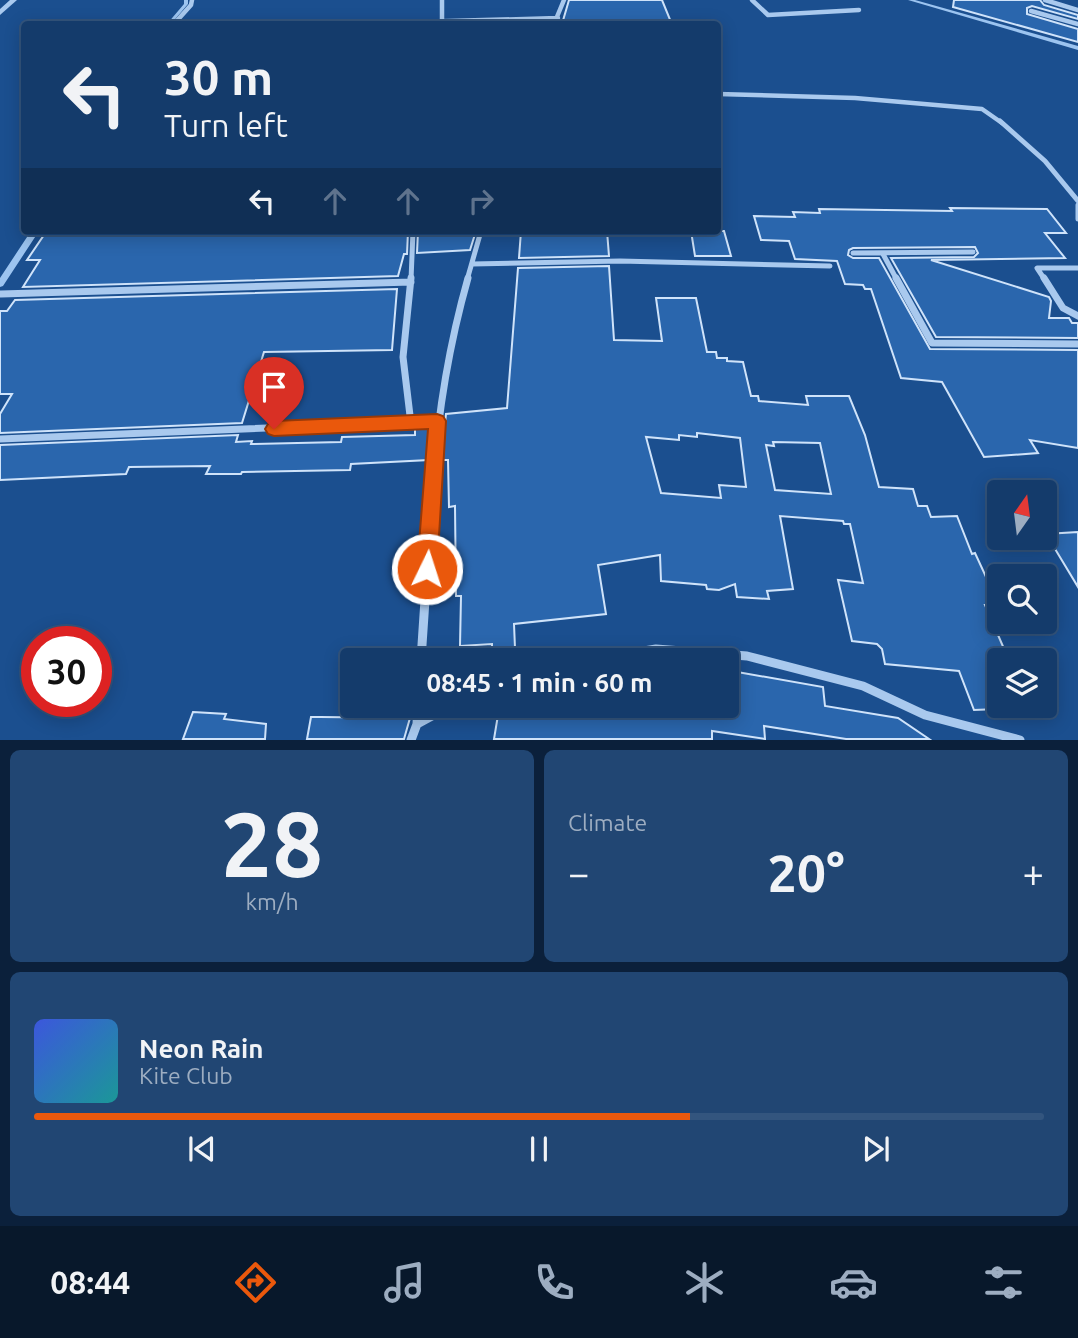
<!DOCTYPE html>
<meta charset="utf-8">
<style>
:root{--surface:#143b6b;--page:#214673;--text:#f1f3f6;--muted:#9dadc1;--line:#33557e;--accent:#ea580c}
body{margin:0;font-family:Ubuntu,sans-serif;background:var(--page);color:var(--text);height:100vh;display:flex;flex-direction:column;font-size:26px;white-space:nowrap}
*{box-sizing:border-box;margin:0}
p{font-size:23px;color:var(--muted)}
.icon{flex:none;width:38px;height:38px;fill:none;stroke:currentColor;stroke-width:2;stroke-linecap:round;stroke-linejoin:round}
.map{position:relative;height:740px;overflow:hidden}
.drawer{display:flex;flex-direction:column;gap:10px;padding:10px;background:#0b203b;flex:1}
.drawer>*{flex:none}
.guide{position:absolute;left:21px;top:21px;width:700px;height:214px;border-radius:7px;box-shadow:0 4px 18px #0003,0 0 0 2px var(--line);background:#143b6b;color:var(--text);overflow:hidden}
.needle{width:46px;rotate:14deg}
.buttons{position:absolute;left:987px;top:480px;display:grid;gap:14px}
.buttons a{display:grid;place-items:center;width:70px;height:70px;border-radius:7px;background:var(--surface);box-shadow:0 4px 18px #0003,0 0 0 2px var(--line);font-size:35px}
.speed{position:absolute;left:21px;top:626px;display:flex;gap:14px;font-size:35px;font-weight:700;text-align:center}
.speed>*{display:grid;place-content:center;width:91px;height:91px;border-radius:50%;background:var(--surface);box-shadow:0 4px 18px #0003,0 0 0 2px var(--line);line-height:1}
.speed .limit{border:10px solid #d22;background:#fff;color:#111}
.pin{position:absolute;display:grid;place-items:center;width:60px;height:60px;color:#fff;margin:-72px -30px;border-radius:50% 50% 50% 0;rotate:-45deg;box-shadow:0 0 7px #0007}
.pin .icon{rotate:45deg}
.me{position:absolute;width:77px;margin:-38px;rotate:4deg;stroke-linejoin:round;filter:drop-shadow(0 0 5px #0008)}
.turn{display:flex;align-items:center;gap:24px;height:147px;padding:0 28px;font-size:32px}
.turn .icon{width:91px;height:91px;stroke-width:2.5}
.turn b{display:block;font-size:49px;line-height:60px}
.lanes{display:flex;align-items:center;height:66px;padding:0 28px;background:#0003;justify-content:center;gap:35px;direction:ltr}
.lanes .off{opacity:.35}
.big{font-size:52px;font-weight:700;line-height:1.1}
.drawer .widget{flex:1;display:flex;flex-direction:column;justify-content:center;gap:10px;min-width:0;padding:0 24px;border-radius:10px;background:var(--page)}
.drawer .dial{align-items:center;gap:0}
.dial b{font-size:91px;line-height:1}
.song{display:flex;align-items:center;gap:21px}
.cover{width:84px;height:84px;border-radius:10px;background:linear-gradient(135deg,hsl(230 70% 55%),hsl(180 70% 35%))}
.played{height:7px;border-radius:4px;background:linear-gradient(90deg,var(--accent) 65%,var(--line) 65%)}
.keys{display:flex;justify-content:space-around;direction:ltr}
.heat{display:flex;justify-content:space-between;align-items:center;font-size:38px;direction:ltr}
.drawer .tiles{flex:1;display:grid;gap:10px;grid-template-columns:1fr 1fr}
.widget:last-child{grid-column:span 2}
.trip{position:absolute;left:340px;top:648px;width:399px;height:70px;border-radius:7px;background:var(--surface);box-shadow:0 4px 18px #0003,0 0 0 2px var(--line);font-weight:700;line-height:70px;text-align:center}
.tabs{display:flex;height:112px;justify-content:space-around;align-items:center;background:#08182b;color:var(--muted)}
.tabs .icon{width:49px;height:49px}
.tabs .selected{color:var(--accent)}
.tabs b{font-size:32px;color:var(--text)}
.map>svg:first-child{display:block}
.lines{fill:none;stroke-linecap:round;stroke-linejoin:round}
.stream{fill:#9cc4f0;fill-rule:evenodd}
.building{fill:#2a66ad;stroke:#cfe3fa;stroke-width:2;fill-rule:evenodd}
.minor-far3{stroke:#a9c9ee;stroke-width:4.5}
.minor-far2{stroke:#a9c9ee;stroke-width:5}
.minor-far1{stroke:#a9c9ee;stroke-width:7}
.minor{stroke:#a9c9ee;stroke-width:9}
.tertiary{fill:#a9c9ee;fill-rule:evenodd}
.route{fill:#ea580c;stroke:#983908;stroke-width:2}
</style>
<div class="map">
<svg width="1078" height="740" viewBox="0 0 1078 740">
<rect width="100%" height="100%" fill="#1b4f8f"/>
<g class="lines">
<!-- stream -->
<path class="stream" d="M184,0H188V4L171,24H167L184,4Z
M908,0H915L1078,46V50Z
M31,231H39L3,286L0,287V278Z"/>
</g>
<!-- building -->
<path class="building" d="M569,0H662L671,22L562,24Z
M954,0H1040L1044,5L1078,15V19L1032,6L1027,8V14L1078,29V42L953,7Z
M950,208L1047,209L1066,233H1045L1065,258L931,260L1049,297L1051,301L1049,318H1069L1072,323H1078V338L936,337L891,258L974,257L978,253L975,247L853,248L849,250L848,255L853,258H879L930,349L1078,350V448L1030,440L1038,453L984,457L942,382L901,378L871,289H865L863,285L845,284L837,261L795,259L789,241L761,240L754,216L795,217L793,212L820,213L819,209L952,211Z
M119,231H408L407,254H404L398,276L23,287L40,260H27L44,235Z
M418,231H476L470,250L417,253Z
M521,231H607L609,256L519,258Z
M691,231H724L731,256H695Z
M609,266L614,340L662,341L656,298H696L707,352H716L717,358H727V361L743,362L751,396H758L759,401L808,405L806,396H849L865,435L879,487L913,489L918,506H927L931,517L957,516L972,554L975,553L999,605H985L1008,658L999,659V686H989L998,709L974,710L959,671L885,664L882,649L877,644L852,641L838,580L863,583L850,524H844L843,521L780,516L793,589L767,591L769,599L737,597L735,584L719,590L707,589L706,585L661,581L660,555L598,565L606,614L514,624L515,648L492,650V644L460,646L461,596H456L455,506L449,507L448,460H441L446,414L507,408L518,268ZM697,433L740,438L746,487L719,485L721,498L661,493L646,437L679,440V435L697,437ZM773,442L820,443L831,494L775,490L766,445L774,446Z
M397,289L392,350L264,352L242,423L0,433V414L12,394H0V311H7L15,300Z
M432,427L429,460L351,464L350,470L242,472L241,474H206L210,466L129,467L126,474L0,480V445L238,435L236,442L252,441L251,444L341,442L342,437L415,435V428Z
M1078,532V587L1046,534Z
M726,670L823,687L825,706L898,718L929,739H846L764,726L765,739L712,731V739H494L498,715L502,716L503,710L520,714L521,705H726Z
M193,712L226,714L224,719L266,724L265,739H183Z
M311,717H320L410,718L404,739H307Z"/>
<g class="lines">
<!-- minor-far3 -->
<path class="minor-far3" d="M442,0V23
M752,0L768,15L859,10
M1045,0L1078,10
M1031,11L1078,24
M174,24L191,5L192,0
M341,24L558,18
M554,24L564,0
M718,94L855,98L982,109L1002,123"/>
<!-- minor-far2 -->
<path class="minor-far2" d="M1000,121L1045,161L1078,201
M1078,205V219
M853,253L973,252
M883,254L897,280
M472,264L620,261L830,266
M411,280L413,231
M467,280L481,231
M1045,280L1037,268H1078"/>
<!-- minor-far1 -->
<path class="minor-far1" d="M896,278L932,343L1078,344
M1044,278L1063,308L1078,316
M1,294L411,282
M411,424L403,357L411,278
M0,439L437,421
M433,482C438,412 449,345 468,278"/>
<!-- minor -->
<path class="minor" d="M421,660L433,480
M590,660L656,649L747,656L863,686L925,715L1020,740
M417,724L452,705
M411,740L417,724L418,705"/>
<!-- tertiary -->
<path class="tertiary" d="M10,0H17L0,15V9Z"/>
</g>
<!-- route -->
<path class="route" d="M437,414L443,416L446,421L437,569L434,576L427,579L420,576L417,569L428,429L274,436L268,434L265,429L268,424L274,421Z"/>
</svg>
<div class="buttons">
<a><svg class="needle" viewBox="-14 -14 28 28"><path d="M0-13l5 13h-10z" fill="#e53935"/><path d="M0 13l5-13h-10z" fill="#9dadc1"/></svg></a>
<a><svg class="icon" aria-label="search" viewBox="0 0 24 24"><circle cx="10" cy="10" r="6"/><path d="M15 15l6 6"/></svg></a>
<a><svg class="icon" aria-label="layers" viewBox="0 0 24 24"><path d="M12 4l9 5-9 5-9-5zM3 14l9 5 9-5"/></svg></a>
</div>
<div class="speed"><div class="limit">30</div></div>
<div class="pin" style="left:274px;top:429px;background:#d93025"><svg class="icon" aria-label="arrive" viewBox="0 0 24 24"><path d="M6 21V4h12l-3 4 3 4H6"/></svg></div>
<svg class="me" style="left:427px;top:569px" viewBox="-20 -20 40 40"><circle r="17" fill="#ea580c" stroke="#fff" stroke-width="3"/><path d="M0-11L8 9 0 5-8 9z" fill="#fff"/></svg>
<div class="trip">08:45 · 1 min · 60 m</div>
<div class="guide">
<div class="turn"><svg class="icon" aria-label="left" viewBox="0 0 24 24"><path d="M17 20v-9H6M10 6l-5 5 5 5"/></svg><div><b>30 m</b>Turn left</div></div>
<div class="lanes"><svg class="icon" aria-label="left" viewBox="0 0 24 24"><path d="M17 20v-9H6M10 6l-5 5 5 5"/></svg><svg class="icon off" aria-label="ahead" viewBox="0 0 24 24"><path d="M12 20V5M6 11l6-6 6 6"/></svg><svg class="icon off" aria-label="ahead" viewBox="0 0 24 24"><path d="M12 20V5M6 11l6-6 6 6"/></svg><svg class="icon off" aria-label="right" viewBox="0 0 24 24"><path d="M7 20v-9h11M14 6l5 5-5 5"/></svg></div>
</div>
</div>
<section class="drawer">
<div class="tiles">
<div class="widget dial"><b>28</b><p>km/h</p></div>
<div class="widget"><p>Climate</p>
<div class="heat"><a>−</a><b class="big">20°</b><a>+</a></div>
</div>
<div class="widget">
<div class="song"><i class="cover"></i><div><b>Neon Rain</b><p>Kite Club</p></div></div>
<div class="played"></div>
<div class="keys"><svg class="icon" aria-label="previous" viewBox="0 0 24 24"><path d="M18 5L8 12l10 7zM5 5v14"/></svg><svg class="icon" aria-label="pause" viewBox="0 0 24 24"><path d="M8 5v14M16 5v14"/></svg><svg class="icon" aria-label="next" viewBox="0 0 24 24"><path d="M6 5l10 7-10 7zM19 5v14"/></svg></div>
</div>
</div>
</section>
<nav class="tabs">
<b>08:44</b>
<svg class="icon selected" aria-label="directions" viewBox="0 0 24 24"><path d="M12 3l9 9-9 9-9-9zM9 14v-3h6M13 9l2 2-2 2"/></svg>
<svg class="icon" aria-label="music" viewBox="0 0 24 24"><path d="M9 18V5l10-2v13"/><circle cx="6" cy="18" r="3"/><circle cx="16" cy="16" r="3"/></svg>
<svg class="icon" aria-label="phone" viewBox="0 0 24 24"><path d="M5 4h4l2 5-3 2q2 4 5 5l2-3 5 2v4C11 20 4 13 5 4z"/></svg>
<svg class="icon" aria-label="climate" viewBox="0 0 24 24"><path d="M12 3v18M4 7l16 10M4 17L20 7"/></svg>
<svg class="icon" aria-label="car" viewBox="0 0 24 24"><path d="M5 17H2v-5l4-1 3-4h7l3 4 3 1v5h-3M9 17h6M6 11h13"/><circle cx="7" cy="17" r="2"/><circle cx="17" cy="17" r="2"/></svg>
<svg class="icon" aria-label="filters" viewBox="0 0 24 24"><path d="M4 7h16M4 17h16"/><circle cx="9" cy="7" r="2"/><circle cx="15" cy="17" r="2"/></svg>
</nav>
